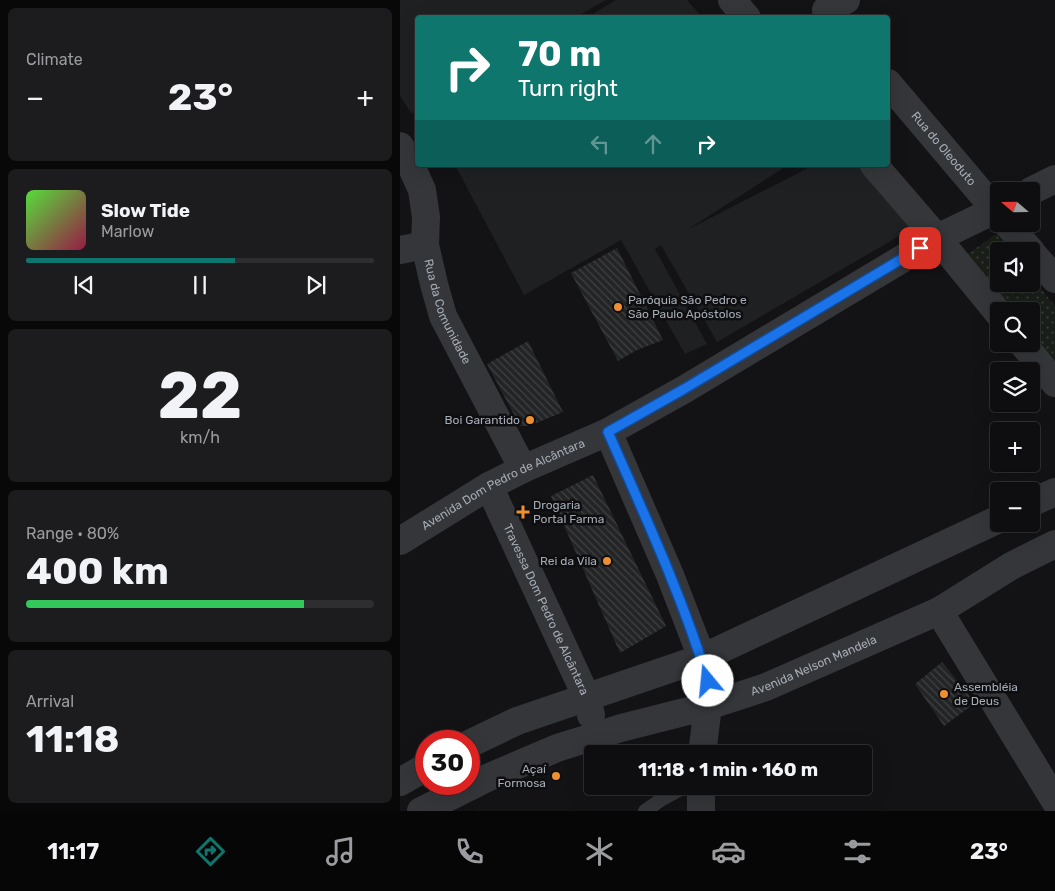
<!DOCTYPE html>
<meta charset="utf-8">
<style>
:root{--surface:#0e0e10;--page:#1c1c1e;--text:#f1f3f6;--muted:#9b9c9f;--line:#2e2e30;--accent:#0f766e}
body{margin:0;font-family:Rubik,sans-serif;background:var(--page);color:var(--text);height:100vh;display:flex;flex-direction:column;font-size:19px;white-space:nowrap}
*{box-sizing:border-box;margin:0}
p{font-size:16px;color:var(--muted)}
.icon{flex:none;width:28px;height:28px;fill:none;stroke:currentColor;stroke-width:2;stroke-linecap:round;stroke-linejoin:round}
.map{position:relative;flex:1;overflow:hidden}
.sheet{display:flex;flex-direction:column;gap:8px;padding:8px;background:#080809;width:400px}
.sheet>*{flex:none}
.guide{position:absolute;left:15px;top:15px;width:475px;height:152px;border-radius:5px;box-shadow:0 5px 20px #0002,0 0 0 1px var(--line);background:#0f766e;color:#fff;overflow:hidden}
.needle{width:32px;rotate:290deg}
.controls{position:absolute;left:590px;top:182px;display:grid;gap:10px}
.controls a{display:grid;place-items:center;width:50px;height:50px;border-radius:5px;background:var(--surface);box-shadow:0 5px 20px #0002,0 0 0 1px var(--line);font-size:25px}
.speed{position:absolute;left:15px;top:730px;display:flex;gap:10px;font-size:25px;font-weight:700;text-align:center}
.speed>*{display:grid;place-content:center;width:65px;height:65px;border-radius:50%;background:var(--surface);box-shadow:0 5px 20px #0002,0 0 0 1px var(--line);line-height:1}
.speed .limit{border:8px solid #d22;background:#fff;color:#111}
.pin{position:absolute;display:grid;place-items:center;width:42px;height:42px;color:#fff;margin:-21px;border-radius:10px;box-shadow:0 2px 8px #0006}
.me{position:absolute;width:55px;margin:-28px;rotate:343deg;stroke-linejoin:round;filter:drop-shadow(0 0 4px #0008)}
.turn{display:flex;align-items:center;gap:18px;height:105px;padding:0 20px;font-size:22px}
.turn .icon{width:65px;height:65px;stroke-width:2.5}
.turn b{display:block;font-size:35px;line-height:42px}
.lanes{display:flex;align-items:center;height:48px;padding:0 20px;background:#0003;justify-content:center;gap:25px;direction:ltr}
.lanes .off{opacity:.35}
.big{font-size:38px;font-weight:700;line-height:1.1}
.sheet .widget{flex:1;display:flex;flex-direction:column;justify-content:center;gap:8px;min-width:0;padding:0 18px;border-radius:8px;background:var(--page)}
.sheet .dial{align-items:center;gap:0}
.dial b{font-size:65px;line-height:1}
.song{display:flex;align-items:center;gap:15px}
.cover{width:60px;height:60px;border-radius:8px;background:linear-gradient(135deg,hsl(110 70% 55%),hsl(340 70% 35%))}
.played{height:5px;border-radius:2px;background:linear-gradient(90deg,var(--accent) 60%,var(--line) 60%)}
.keys{display:flex;justify-content:space-around;direction:ltr}
.heat{display:flex;justify-content:space-between;align-items:center;font-size:28px;direction:ltr}
.charge{height:8px;border-radius:4px;background:linear-gradient(90deg,#34c759 80%,var(--line) 0)}
.trip{position:absolute;left:184px;top:745px;width:288px;height:50px;border-radius:5px;background:var(--surface);box-shadow:0 5px 20px #0002,0 0 0 1px var(--line);font-weight:700;line-height:50px;text-align:center}
.tabs{display:flex;height:80px;justify-content:space-around;align-items:center;background:#060606;color:var(--muted)}
.tabs .icon{width:35px;height:35px}
.tabs .active{color:var(--accent)}
.tabs b{font-size:22px;color:var(--text)}
main{display:flex;flex:1;min-height:0}
.map>svg:first-child{display:block}
.built{fill:#1f2022}
.park{fill:url(#park-dots)}
.building{fill:url(#building-back-hatch)}
.lines{fill:none;stroke-linecap:round;stroke-linejoin:round}
.service{stroke:#34363a;stroke-width:14}
.minor{stroke:#34363a;stroke-width:28}
.tertiary{stroke:#34363a;stroke-width:28}
.route-casing{stroke:#114b97;stroke-width:12}
.route{stroke:#1a73e8;stroke-width:9}
.poi-dot{fill:#ed9033;stroke:#0e0e10;stroke-width:2}
.labels{text-anchor:middle;stroke-width:5;stroke-linejoin:round;paint-order:stroke}
.street-label{font-size:12px;fill:#a5acb5;stroke:#0e0e10}
.poi-label{font-size:12px;fill:#a5acb5;stroke:#0e0e10;text-anchor:start}
</style>
<main>
<section class="sheet">
<div class="widget"><p>Climate</p>
<div class="heat"><a>−</a><b class="big">23°</b><a>+</a></div>
</div>
<div class="widget">
<div class="song"><i class="cover"></i><div><b>Slow Tide</b><p>Marlow</p></div></div>
<div class="played"></div>
<div class="keys"><svg class="icon" aria-label="previous" viewBox="0 0 24 24"><path d="M18 5L8 12l10 7zM5 5v14"/></svg><svg class="icon" aria-label="pause" viewBox="0 0 24 24"><path d="M8 5v14M16 5v14"/></svg><svg class="icon" aria-label="next" viewBox="0 0 24 24"><path d="M6 5l10 7-10 7zM19 5v14"/></svg></div>
</div>
<div class="widget dial"><b>22</b><p>km/h</p></div>
<div class="widget"><p>Range · 80%</p><b class="big">400 km</b><div class="charge"></div></div>
<div class="widget"><p>Arrival</p><b class="big">11:18</b></div>
</section>
<div class="map">
<svg width="655" height="811" viewBox="0 0 655 811">
<defs>
<pattern id="park-dots" width="8" height="8" patternUnits="userSpaceOnUse" patternTransform="scale(1.25)"><rect width="8" height="8" fill="#1a1f19"/><path d="M2 2h.1M6 6h.1" fill="none" stroke="#383d38" stroke-width="1.8" stroke-linecap="round"/></pattern>
<pattern id="building-back-hatch" width="6" height="6" patternUnits="userSpaceOnUse" patternTransform="scale(1.25)"><rect width="6" height="6" fill="#232426"/><path d="M-1 5l2 2M0 0l6 6M5-1l2 2" fill="none" stroke="#404143"/></pattern>
</defs>
<rect width="100%" height="100%" fill="#131315"/>
<!-- built -->
<path class="built" d="M0,0H206L176,17L18,18L17,110L12,114L0,96Z
M216,0H287L302,17H188Z
M55,165H388L287,230L414,165H461L513,228L317,342L261,245L255,249L307,344L285,354L221,240L124,295Z"/>
<!-- park -->
<path class="park" d="M596,234L610,251H599V284H631V277L655,306V371L631,342V311H606L562,258Z"/>
<!-- building -->
<path class="building" d="M217,248L263,340L237,350L218,361L171,273Z
M128,341L163,412L129,426H120L87,364Z
M193,475L266,626L220,653L151,496Z
M542,662L575,703L544,726L515,684Z"/>
<g class="lines">
<!-- service -->
<path class="service" d="M245,811L262,799L286,786"/>
<!-- minor -->
<g class="minor">
<path d="M332,0L347,18"/>
<path d="M426,10L446,0"/>
<path id="s1" d="M488,83L599,214"/>
<path id="s2" d="M0,146L8,159L22,190L26,217L25,245L34,284L43,316L123,469"/>
<path d="M474,165L537,238L599,314"/>
<path d="M607,224L631,251"/>
<path d="M0,250L25,245"/>
<path d="M631,252L655,279"/>
<path d="M623,344L655,383"/>
<path d="M208,432L270,575L302,658L308,681V706L302,754"/>
<path id="s3" d="M89,486L187,698L191,715"/>
<path d="M631,503L655,492"/>
<path d="M539,611L655,801"/>
<path d="M69,744L117,721L302,658L599,519"/>
<path d="M0,782L26,767"/>
<path d="M301,786V811"/>
<path id="s4" d="M21,811L87,778L157,748L221,728L308,706L366,687L539,611L611,566L655,544"/>
</g>
<!-- tertiary -->
<g class="tertiary">
<path d="M631,191L655,179"/>
<path id="s5" d="M0,541L89,486L123,469L208,432L285,389L537,238L599,208"/>
</g>
</g>
<g class="lines">
<defs>
<path id="route" d="M308,681C282,595 244,514 208,432L284,389L520,248"/>
</defs>
<!-- route casing -->
<use href="#route" class="route-casing"/>
<!-- route -->
<use href="#route" class="route"/>
</g>
<!-- markers -->
<g class="poi-dot">
<circle cx="218" cy="307" r="5"/>
<circle cx="130" cy="420" r="5"/>
<path d="M120.5 504.5h5v5h5v5h-5v5h-5v-5h-5v-5h5z"/>
<circle cx="207" cy="561" r="5"/>
<circle cx="544" cy="694" r="5"/>
<circle cx="156" cy="776" r="5"/>
</g>
<g class="labels">
<!-- street labels -->
<g class="street-label">
<text dy="4" stroke="none"><textPath href="#s1" startOffset="86">Rua do Oleoduto</textPath></text>
<text dy="4" stroke="none"><textPath href="#s2" startOffset="175">Rua da Comunidade</textPath></text>
<text dy="4" stroke="none"><textPath href="#s5" startOffset="118">Avenida Dom Pedro de Alcântara</textPath></text>
<text dy="4" stroke="none"><textPath href="#s3" startOffset="136">Travessa Dom Pedro de Alcântara</textPath></text>
<text dy="4" stroke="none"><textPath href="#s4" startOffset="420">Avenida Nelson Mandela</textPath></text>
</g>
<!-- poi labels -->
<g class="poi-label">
<text x="228" y="304">Paróquia São Pedro e<tspan x="228" dy="14">São Paulo Apóstolos</tspan></text>
<text x="120" y="424" text-anchor="end">Boi Garantido</text>
<text x="133" y="509">Drogaria<tspan x="133" dy="14">Portal Farma</tspan></text>
<text x="197" y="565" text-anchor="end">Rei da Vila</text>
<text x="554" y="691">Assembléia<tspan x="554" dy="14">de Deus</tspan></text>
<text x="146" y="773" text-anchor="end">Açaí<tspan x="146" dy="14">Formosa</tspan></text>
</g>
</g>
</svg>
<div class="controls">
<a><svg class="needle" viewBox="-14 -14 28 28"><path d="M0-13l5 13h-10z" fill="#e53935"/><path d="M0 13l5-13h-10z" fill="#9b9c9f"/></svg></a>
<a><svg class="icon" aria-label="sound" viewBox="0 0 24 24"><path d="M4 9h4l5-4v14l-5-4H4zM17 9q2 3 0 6"/></svg></a>
<a><svg class="icon" aria-label="search" viewBox="0 0 24 24"><circle cx="10" cy="10" r="6"/><path d="M15 15l6 6"/></svg></a>
<a><svg class="icon" aria-label="layers" viewBox="0 0 24 24"><path d="M12 4l9 5-9 5-9-5zM3 14l9 5 9-5"/></svg></a>
<a>+</a>
<a>−</a>
</div>
<div class="speed"><div class="limit">30</div></div>
<div class="pin" style="left:520px;top:248px;background:#d93025"><svg class="icon" aria-label="arrive" viewBox="0 0 24 24"><path d="M6 21V4h12l-3 4 3 4H6"/></svg></div>
<svg class="me" style="left:308px;top:681px" viewBox="-20 -20 40 40"><circle r="19" fill="#fff"/><path d="M0-13L10 11 0 6-10 11z" fill="#1a73e8"/></svg>
<div class="trip">11:18 · 1 min · 160 m</div>
<div class="guide">
<div class="turn"><svg class="icon" aria-label="right" viewBox="0 0 24 24"><path d="M7 20v-9h11M14 6l5 5-5 5"/></svg><div><b>70 m</b>Turn right</div></div>
<div class="lanes"><svg class="icon off" aria-label="left" viewBox="0 0 24 24"><path d="M17 20v-9H6M10 6l-5 5 5 5"/></svg><svg class="icon off" aria-label="ahead" viewBox="0 0 24 24"><path d="M12 20V5M6 11l6-6 6 6"/></svg><svg class="icon" aria-label="right" viewBox="0 0 24 24"><path d="M7 20v-9h11M14 6l5 5-5 5"/></svg></div>
</div>
</div>
</main>
<nav class="tabs">
<b>11:17</b>
<svg class="icon active" aria-label="directions" viewBox="0 0 24 24"><path d="M12 3l9 9-9 9-9-9zM9 14v-3h6M13 9l2 2-2 2"/></svg>
<svg class="icon" aria-label="music" viewBox="0 0 24 24"><path d="M9 18V5l10-2v13"/><circle cx="6" cy="18" r="3"/><circle cx="16" cy="16" r="3"/></svg>
<svg class="icon" aria-label="phone" viewBox="0 0 24 24"><path d="M5 4h4l2 5-3 2q2 4 5 5l2-3 5 2v4C11 20 4 13 5 4z"/></svg>
<svg class="icon" aria-label="climate" viewBox="0 0 24 24"><path d="M12 3v18M4 7l16 10M4 17L20 7"/></svg>
<svg class="icon" aria-label="car" viewBox="0 0 24 24"><path d="M5 17H2v-5l4-1 3-4h7l3 4 3 1v5h-3M9 17h6M6 11h13"/><circle cx="7" cy="17" r="2"/><circle cx="17" cy="17" r="2"/></svg>
<svg class="icon" aria-label="filters" viewBox="0 0 24 24"><path d="M4 7h16M4 17h16"/><circle cx="9" cy="7" r="2"/><circle cx="15" cy="17" r="2"/></svg>
<b>23°</b>
</nav>
